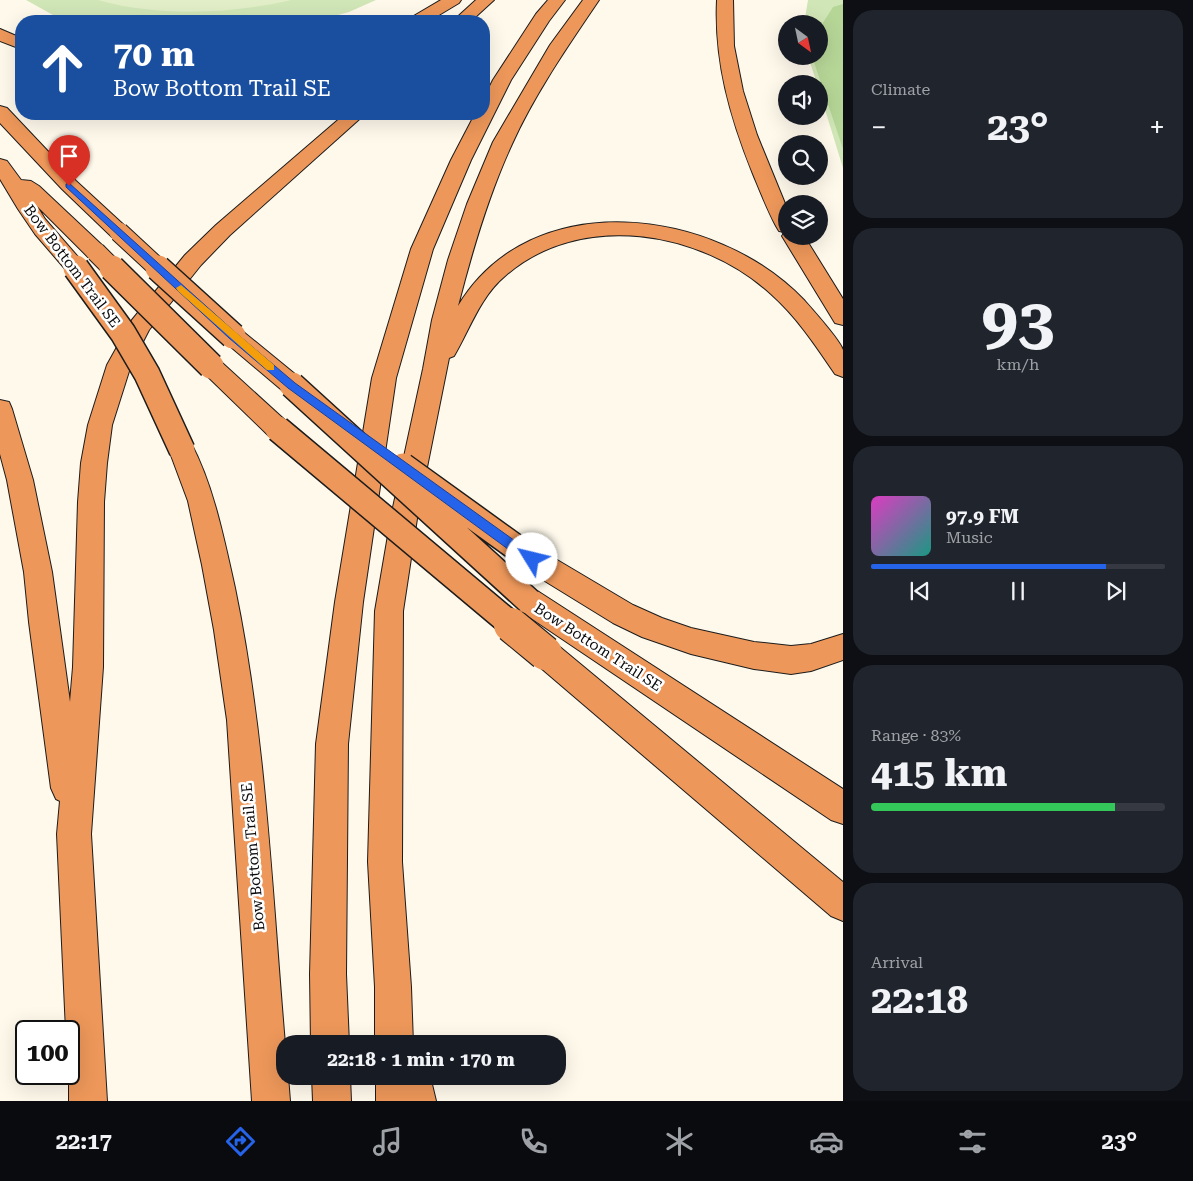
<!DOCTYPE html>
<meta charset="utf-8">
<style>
:root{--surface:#171b24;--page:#20242c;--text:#f1f3f6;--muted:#9ea1a6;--line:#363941;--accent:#2563eb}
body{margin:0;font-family:"Roboto Serif",serif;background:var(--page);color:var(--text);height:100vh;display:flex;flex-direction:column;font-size:19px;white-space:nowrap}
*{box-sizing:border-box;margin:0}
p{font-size:16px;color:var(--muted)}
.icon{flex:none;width:28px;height:28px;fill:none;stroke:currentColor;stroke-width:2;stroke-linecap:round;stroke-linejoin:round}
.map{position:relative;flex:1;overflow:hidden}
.side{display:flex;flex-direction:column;gap:10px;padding:10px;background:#0d0f14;width:350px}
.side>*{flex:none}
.banner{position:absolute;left:15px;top:15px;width:475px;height:105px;border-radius:20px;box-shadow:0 5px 20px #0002;background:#1a4fa0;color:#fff;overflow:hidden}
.needle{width:32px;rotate:147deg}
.buttons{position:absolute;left:778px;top:15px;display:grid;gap:10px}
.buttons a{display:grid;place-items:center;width:50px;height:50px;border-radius:50%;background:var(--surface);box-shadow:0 5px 20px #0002;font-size:25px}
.speed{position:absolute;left:15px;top:1020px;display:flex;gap:10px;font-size:25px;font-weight:700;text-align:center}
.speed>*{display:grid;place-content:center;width:65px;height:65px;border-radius:50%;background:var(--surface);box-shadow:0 5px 20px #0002;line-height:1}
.speed .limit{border:2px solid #111;border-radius:8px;background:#fff;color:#111}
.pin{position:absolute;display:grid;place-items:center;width:42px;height:42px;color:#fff;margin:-51px -21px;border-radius:50% 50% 50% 0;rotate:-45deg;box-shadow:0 0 5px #0007}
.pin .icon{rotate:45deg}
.me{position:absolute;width:55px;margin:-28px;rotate:306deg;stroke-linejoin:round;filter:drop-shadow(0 0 4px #0008)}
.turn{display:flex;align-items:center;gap:18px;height:105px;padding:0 15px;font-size:22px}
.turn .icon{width:65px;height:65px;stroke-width:2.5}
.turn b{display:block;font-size:35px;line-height:42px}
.big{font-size:38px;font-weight:700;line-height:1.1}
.side .tile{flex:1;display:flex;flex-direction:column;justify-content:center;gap:8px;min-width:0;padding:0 18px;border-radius:20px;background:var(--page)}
.side .dial{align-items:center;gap:0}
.dial b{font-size:65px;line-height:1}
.song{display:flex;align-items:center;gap:15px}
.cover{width:60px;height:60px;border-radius:8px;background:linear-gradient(135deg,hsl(310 70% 55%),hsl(170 70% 35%))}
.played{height:5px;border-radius:2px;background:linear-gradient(90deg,var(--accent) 80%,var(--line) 80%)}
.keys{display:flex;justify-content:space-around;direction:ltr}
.heat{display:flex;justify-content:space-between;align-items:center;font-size:28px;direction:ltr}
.charge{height:8px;border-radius:4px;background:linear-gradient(90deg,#34c759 83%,var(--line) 0)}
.trip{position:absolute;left:276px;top:1035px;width:290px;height:50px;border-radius:20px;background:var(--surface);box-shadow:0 5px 20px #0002;font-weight:700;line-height:50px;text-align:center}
.dock{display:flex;height:80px;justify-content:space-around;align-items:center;background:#090b0e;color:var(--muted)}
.dock .icon{width:35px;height:35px}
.dock .current{color:var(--accent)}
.dock b{font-size:22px;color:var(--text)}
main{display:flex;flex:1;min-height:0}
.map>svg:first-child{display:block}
.green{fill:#d1e6b7}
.forest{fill:#b6d697}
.pitch{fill:#e2eec8}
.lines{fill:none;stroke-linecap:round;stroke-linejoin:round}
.highway-casing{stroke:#1c1c1c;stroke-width:2}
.highway{fill:#ed975a;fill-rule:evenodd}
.highway-bridge-far2-casing{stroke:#1c1c1c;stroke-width:21;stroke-linecap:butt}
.highway-bridge-far1-casing{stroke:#1c1c1c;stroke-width:28;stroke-linecap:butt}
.highway-bridge-casing{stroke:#1c1c1c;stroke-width:36;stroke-linecap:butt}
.highway-bridge-far2{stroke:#ed975a;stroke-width:19}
.highway-bridge-far1{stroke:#ed975a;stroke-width:25}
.highway-bridge{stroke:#ed975a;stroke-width:34}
.route{fill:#2563eb;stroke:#184099}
.slow{fill:#f59e0b}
.labels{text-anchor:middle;stroke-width:5;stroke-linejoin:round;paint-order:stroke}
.street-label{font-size:15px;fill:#0b0b0b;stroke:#fff}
</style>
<main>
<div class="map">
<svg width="843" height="1101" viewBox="0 0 843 1101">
<rect width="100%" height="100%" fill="#fef9eb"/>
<!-- green -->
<path class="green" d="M26,0H376L349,12L316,21H70L53,15Z
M808,0H843V168L819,90V84H817L808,56H819V24H804Z"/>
<!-- forest -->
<path class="forest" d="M843,4V149L812,56H819V29L833,7Z"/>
<!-- pitch -->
<path class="pitch" d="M98,0H291C233,14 156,17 98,0Z"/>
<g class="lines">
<defs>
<path id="highway" d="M441,0H461L459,3L429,21H410L412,17Z
M476,0H494L471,21H453Z
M548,0H565L549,21L511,80L471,160L433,249L396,378L363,602L348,744L346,974L349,1044H311L310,974L316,744L335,602L372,378L411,249L451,160L475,114H484V98L493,80L536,14Z
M583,0H599C568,46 535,93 512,144C488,196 472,251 458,306C531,184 715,207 804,300C812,309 840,340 843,350C843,358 843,369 843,377L835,374C816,346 797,317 771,294C701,230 580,210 505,276C480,297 470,329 454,356L449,358L418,512L403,611L402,862L411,987L413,1044H375V987L368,862L375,611L392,512L423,369L432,320L448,260L467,204L493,142L550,45Z
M717,0H733L734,46L743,91L757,135L786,206V236H804L843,299V325L835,323L782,236L785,232L779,231L776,226C767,209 760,191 753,174C730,117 714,61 717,0Z
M0,29L21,38V49L0,41Z
M0,106L7,108L76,181L126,227L130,232L126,237L119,239L112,237L62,189L0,123Z
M345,114H365L230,235L201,265L149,330L131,365L112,425L107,463L104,502L103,667L91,834L107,1101H69V1031H66L57,834L60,801L56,799L51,788L29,622L24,572L7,480L0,454V400L9,402L12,409L33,480L52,572L70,702L73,667L78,502L81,463L88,425L107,365L132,320L185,255L216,225Z
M0,159L7,161L21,180L31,181L39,186L104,247L107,252L104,257L96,259L88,257L37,206L45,219L85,265L82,270L74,272L66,270L35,234L18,209L0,179Z
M233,328L241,330L301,379L304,385L301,391L292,394L283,391L225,342L221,336L225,330Z
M211,357L219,360L287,422L291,429L287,436L278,439L269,436L203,372L199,366L203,360Z
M182,440L191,443C214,487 224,539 235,588C266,737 272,892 285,1044V1076H288L290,1101H252L227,720L214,630L202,565L188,501L169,450L173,443Z
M532,547L542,551L633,605L662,618L691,628L754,642L791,646L811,644L843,634V660L811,671L791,674L754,669L691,654L642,637L613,623L522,567L518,559L522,551Z
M529,588L539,592L843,789V824L831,820L519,610L515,601L519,592Z
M545,640L555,643L843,882V921L831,916L535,663L530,653L535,643Z
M312,1076H350L351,1101H313Z
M376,1076H430L436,1101H376Z"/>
</defs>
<!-- highway casing -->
<use href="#highway" class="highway-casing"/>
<!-- highway -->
<use href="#highway" class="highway"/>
<defs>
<path id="highway-bridge-far2" d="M119,232L159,269
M96,252L113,269
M74,265L77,269"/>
<path id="highway-bridge-far1" d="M76,268L123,333L147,374L182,450
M112,268L211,366
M158,268L233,336
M292,385L529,601
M278,429L513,626
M403,466L532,559"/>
<path id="highway-bridge" d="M511,625L545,653"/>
</defs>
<!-- highway-bridge-far2 casing -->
<use href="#highway-bridge-far2" class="highway-bridge-far2-casing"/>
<!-- highway-bridge-far1 casing -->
<use href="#highway-bridge-far1" class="highway-bridge-far1-casing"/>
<!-- highway-bridge casing -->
<use href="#highway-bridge" class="highway-bridge-casing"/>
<!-- highway-bridge-far2 -->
<use href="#highway-bridge-far2" class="highway-bridge-far2"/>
<!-- highway-bridge-far1 -->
<use href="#highway-bridge-far1" class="highway-bridge-far1"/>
<!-- highway-bridge -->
<use href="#highway-bridge" class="highway-bridge"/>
</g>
<!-- route -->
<path class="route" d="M69,183L236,333L295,383L536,556L537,559L536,563H527L288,388L229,338L66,187V184Z"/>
<!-- slow -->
<path class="slow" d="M181,285L274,365V370H267L178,291L176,288Z"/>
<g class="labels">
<!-- street labels -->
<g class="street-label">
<text transform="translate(72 266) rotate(53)" y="5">Bow Bottom Trail SE</text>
<text transform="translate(598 647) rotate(33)" y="5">Bow Bottom Trail SE</text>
<text transform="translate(253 857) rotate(-95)" y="5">Bow Bottom Trail SE</text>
</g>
</g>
</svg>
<div class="buttons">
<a><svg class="needle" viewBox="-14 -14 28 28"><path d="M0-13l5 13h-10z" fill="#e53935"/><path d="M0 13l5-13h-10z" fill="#9ea1a6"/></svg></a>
<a><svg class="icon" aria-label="sound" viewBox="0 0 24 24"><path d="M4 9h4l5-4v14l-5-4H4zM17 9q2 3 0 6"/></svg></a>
<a><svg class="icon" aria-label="search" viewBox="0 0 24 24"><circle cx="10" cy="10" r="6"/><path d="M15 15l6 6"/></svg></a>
<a><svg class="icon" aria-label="layers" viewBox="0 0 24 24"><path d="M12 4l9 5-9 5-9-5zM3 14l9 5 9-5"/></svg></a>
</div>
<div class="speed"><div class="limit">100</div></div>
<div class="pin" style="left:69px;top:186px;background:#d93025"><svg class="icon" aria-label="arrive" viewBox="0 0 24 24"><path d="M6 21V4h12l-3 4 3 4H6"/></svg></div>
<svg class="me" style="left:532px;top:559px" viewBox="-20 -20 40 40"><circle r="19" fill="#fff"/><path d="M0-13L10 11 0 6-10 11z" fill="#2563eb"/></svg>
<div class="trip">22:18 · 1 min · 170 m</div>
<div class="banner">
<div class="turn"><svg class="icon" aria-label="ahead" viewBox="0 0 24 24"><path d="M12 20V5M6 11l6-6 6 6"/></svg><div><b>70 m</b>Bow Bottom Trail SE</div></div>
</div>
</div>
<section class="side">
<div class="tile"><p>Climate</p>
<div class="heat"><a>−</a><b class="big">23°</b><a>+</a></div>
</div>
<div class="tile dial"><b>93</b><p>km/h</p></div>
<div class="tile">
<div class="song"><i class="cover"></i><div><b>97.9 FM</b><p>Music</p></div></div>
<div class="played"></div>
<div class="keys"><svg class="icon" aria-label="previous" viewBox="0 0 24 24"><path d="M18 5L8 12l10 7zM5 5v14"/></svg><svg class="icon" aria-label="pause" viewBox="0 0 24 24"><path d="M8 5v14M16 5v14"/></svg><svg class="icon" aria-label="next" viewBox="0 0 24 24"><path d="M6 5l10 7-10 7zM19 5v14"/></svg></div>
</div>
<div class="tile"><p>Range · 83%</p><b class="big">415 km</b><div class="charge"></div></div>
<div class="tile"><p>Arrival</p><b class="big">22:18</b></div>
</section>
</main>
<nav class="dock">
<b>22:17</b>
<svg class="icon current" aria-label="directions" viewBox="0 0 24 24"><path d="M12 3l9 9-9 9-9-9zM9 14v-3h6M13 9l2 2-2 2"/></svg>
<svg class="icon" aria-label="music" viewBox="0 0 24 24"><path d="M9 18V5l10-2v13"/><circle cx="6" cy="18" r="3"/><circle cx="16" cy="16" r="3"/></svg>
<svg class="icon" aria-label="phone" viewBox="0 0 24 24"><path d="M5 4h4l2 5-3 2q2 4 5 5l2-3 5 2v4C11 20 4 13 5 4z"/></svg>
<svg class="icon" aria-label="climate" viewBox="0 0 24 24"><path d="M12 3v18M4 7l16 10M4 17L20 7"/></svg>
<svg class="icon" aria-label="car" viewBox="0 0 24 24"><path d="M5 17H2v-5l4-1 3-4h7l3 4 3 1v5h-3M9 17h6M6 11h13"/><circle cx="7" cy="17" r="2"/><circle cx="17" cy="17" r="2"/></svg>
<svg class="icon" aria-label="filters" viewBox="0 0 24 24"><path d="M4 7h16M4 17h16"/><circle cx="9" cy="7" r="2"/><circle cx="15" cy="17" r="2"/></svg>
<b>23°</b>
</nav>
